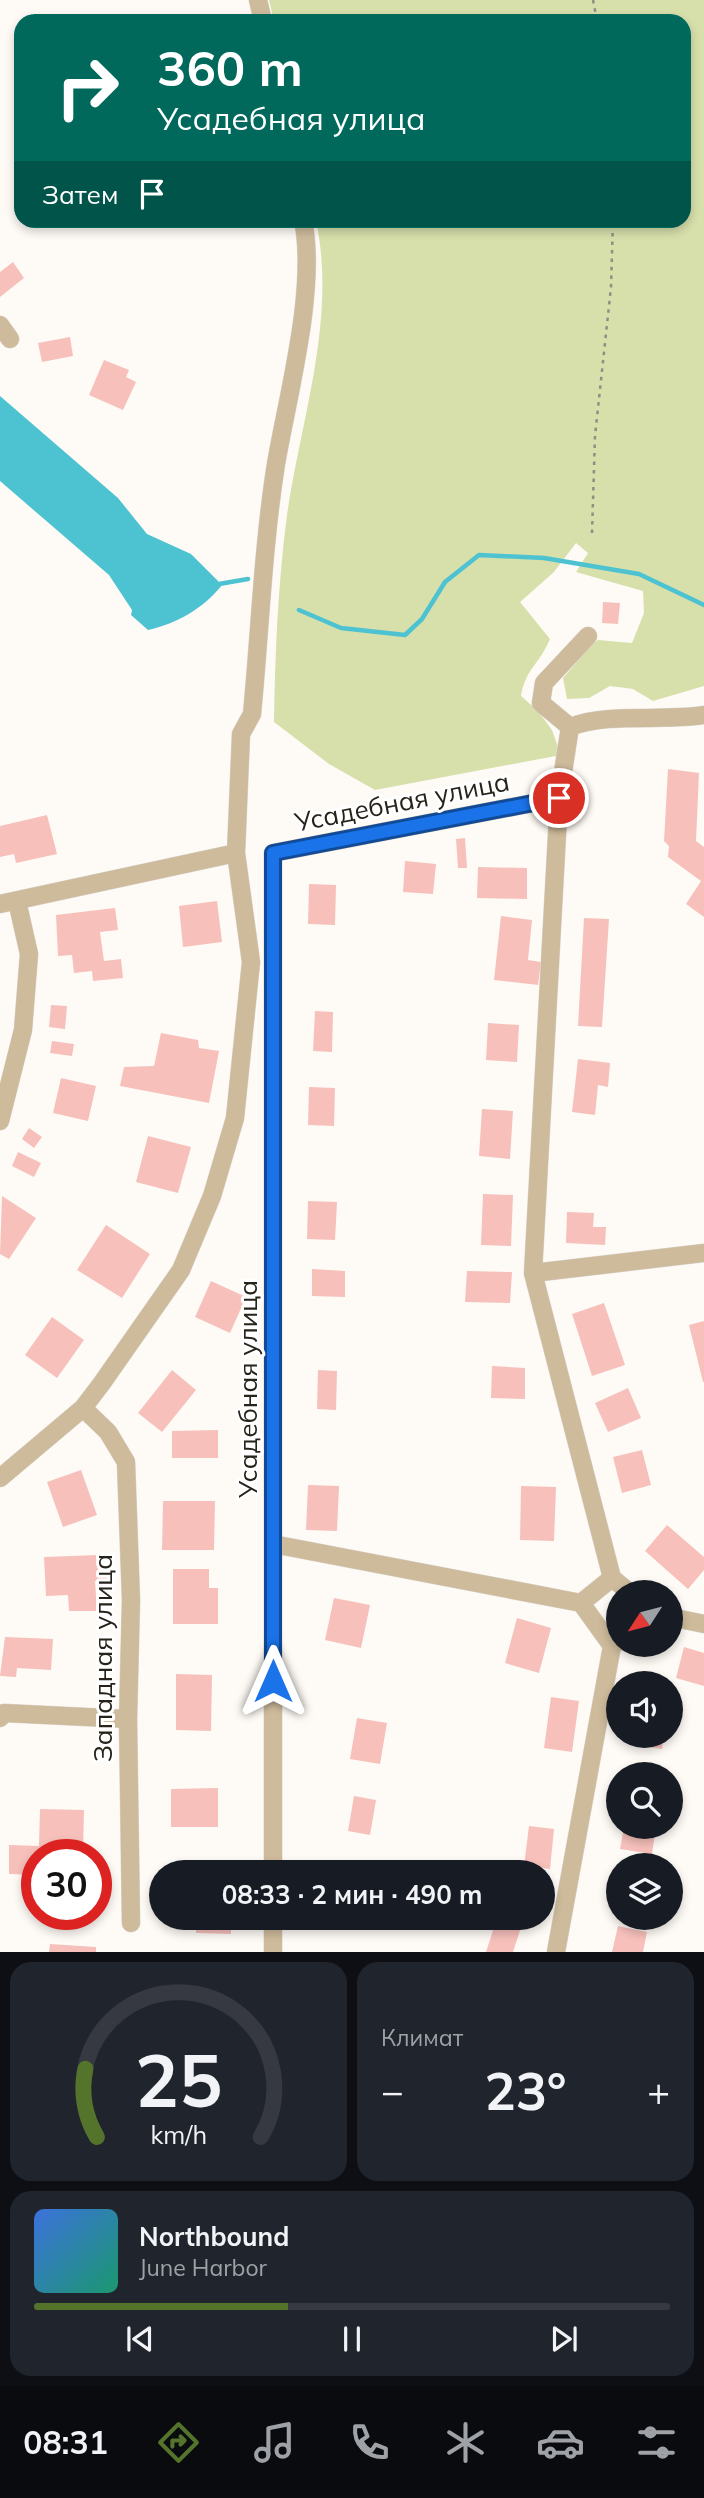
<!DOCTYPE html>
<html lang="ru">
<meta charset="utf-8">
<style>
:root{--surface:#171b24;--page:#20242c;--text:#f1f3f6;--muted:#9ea1a6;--line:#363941;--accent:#55742b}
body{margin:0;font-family:Mulish,sans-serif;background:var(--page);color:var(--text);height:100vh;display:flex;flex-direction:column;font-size:26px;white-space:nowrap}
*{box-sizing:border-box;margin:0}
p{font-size:23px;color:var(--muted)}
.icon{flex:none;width:38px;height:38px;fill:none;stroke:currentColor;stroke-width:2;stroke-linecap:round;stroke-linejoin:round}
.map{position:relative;height:1952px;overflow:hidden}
.drawer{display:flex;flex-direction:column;gap:10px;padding:10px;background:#0d0f14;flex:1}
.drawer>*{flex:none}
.guide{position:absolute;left:14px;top:14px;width:677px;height:214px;border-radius:21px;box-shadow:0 4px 10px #0003;background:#00695c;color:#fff;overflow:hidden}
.needle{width:46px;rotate:234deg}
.controls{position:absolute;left:606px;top:1580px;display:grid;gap:14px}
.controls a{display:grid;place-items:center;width:77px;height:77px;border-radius:50%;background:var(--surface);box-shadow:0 4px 10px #0003;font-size:35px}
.speed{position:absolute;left:21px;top:1839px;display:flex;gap:14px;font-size:35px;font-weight:700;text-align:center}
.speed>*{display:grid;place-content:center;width:91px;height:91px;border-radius:50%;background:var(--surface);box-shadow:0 4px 10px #0003;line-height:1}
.speed .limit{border:10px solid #d22;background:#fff;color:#111}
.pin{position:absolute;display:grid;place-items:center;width:60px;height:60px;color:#fff;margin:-30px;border:4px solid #fff;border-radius:50%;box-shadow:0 2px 7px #0007}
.me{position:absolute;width:77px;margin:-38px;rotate:0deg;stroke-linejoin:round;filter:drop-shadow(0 0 5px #0008)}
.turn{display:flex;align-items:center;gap:24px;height:147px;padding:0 28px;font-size:32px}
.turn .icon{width:91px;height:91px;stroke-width:2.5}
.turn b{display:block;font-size:49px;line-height:60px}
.then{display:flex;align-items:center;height:66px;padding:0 28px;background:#0003;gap:14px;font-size:26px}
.big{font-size:52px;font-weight:700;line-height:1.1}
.drawer .tile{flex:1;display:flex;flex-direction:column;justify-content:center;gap:10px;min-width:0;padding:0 24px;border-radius:21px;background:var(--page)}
.drawer .dial{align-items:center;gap:0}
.dial svg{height:182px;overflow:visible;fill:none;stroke:var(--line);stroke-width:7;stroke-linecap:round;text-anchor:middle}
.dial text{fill:var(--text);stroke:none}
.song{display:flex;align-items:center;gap:21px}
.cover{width:84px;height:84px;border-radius:10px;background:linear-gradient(135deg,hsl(220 70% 55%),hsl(160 70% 35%))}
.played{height:7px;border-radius:4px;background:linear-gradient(90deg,var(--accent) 40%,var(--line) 40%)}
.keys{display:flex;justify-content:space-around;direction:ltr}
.heat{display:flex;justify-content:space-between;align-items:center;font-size:38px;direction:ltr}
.drawer .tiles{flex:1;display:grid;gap:10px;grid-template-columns:1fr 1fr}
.tile:last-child{grid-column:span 2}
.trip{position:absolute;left:149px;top:1860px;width:406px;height:70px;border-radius:35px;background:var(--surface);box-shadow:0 4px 10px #0003;font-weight:700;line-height:70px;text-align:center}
.tab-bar{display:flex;height:112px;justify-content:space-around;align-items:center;background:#090b0e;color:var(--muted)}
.tab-bar .icon{width:49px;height:49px}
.tab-bar .active{color:var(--accent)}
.tab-bar b{font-size:32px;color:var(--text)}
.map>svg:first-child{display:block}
.green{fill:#d7dfab}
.water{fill:#4dc3d2}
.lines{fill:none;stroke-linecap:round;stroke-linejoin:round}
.stream{stroke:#4dc3d2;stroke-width:4.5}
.building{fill:#f7c0bb}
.minor-casing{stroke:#dcd8d3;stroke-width:19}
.path{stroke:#918d86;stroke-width:2.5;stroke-dasharray:3.5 5;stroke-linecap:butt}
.minor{stroke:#cebb9c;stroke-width:18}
.route-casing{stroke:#114b97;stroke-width:18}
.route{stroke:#1a73e8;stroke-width:12}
.labels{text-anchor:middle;stroke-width:6;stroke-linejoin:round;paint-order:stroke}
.street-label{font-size:26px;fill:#27221a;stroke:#fff}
</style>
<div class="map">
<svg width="704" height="1952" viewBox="0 0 704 1952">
<rect width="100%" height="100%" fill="#fefbf6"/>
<!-- green -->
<path class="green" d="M269,0H704V686L653,701L633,689L610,686L589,698L567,699L563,678L593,643L598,640L632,643L644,613L643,591L576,572L588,553L576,543L554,572L520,602L550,639C539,665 526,668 521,696L538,711L552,730L561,755L375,790L329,764L274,722C275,653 278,584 287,515C301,419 337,318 316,221L684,220V21H274Z"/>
<!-- water -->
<path class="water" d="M0,396L118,498L147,534L191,554L222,585C204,608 176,624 148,630L131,615L132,610L109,575L0,481Z"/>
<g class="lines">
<!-- stream -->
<path class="stream" d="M219,584L248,579
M299,610L341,628L405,635L422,619L445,582L479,555L544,558L639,574L704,605"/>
</g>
<!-- building -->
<path class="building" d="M13,262L24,278L0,297V272Z
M70,337L73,356L42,362L38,343Z
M104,360L129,370L126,377L136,382L123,410L89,395Z
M603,602L620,603L618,624L602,623Z
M668,769L699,773L696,841L704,847V917L686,904L701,881L668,857L669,846L664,841Z
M47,815L57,854L16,863L14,854L0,857V826Z
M465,838L467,868H458L456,839Z
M405,861L436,864L433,894L403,892Z
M478,867L527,868V899L477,898Z
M309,884L336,885L335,925L308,924Z
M217,901L222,942L183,947L179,906Z
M115,908L118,930L100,932L104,961L121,959L123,978L93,981L92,971L74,973L72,955L58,956L56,915Z
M501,916L532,920L528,960L541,962L538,985L494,980Z
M584,918L609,919L602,1027L578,1026Z
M51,1005L67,1006L65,1029L49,1027Z
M315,1011L333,1012L332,1052L313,1051Z
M488,1023L519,1025L517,1062L486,1060Z
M161,1033L198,1040L199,1048L219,1051L209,1103L120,1086L124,1067L154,1066Z
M52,1041L74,1044L72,1056L50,1053Z
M578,1059L610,1063L608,1087L598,1085L595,1115L572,1112Z
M61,1078L96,1086L88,1121L53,1113Z
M309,1087L335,1088L334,1126L308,1125Z
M482,1109L513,1111L510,1159L479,1156Z
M29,1128L42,1137L34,1148L22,1139Z
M148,1136L191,1147L178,1193L136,1182Z
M18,1152L41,1163L34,1177L12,1166Z
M483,1194L513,1195L511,1246L481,1245Z
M2,1196L36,1218L9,1259L0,1254Z
M308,1201L337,1202L335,1240L307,1239Z
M567,1212L594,1213L593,1227H606L605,1245L566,1243Z
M106,1225L150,1254L122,1298L77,1270Z
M312,1269L345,1271V1297L312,1296Z
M467,1271L512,1272L510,1303L465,1302Z
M211,1281L246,1297L230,1333L195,1317Z
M604,1303L625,1365L592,1376L572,1314Z
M52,1317L84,1340L57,1378L25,1355Z
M704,1321V1382H703L689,1325Z
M492,1366L525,1368V1399L491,1398Z
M172,1370L196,1390L162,1432L138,1413Z
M318,1370L337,1371L336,1410L317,1409Z
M628,1388L641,1418L608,1432L595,1403Z
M218,1430V1458H172V1431Z
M642,1450L651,1485L622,1493L613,1457Z
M81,1470L97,1515L63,1527L47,1482Z
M308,1485L339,1486L337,1531L306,1530Z
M521,1486L556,1487L554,1541L520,1540Z
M163,1501H215L214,1550H162Z
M667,1525L704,1557V1570L688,1589L645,1551Z
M98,1555V1570H107V1581H95L97,1611H69L68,1595L46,1596L44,1557Z
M173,1569H209V1588H218V1624H173Z
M334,1598L370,1605L361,1648L325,1640Z
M517,1618L551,1628L539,1673L505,1663Z
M5,1637L53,1639L51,1670L17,1668L16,1677L0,1676Z
M684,1647L704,1653V1686L676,1678Z
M176,1674L212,1675L211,1731L176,1730Z
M551,1697L579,1701L572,1752L544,1748Z
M357,1718L387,1723L380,1764L350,1759Z
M632,1736H664L662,1749L631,1744Z
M218,1788V1827H171V1789Z
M354,1796L376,1800L370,1835L348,1831Z
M40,1809L84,1810L83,1850L58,1849V1855H37V1875L9,1874V1845L39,1846Z
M529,1826L554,1829L550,1869L524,1866Z
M624,1827H656L652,1854L620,1849Z
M316,1861L351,1862V1872H316Z
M196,1918H231V1934L196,1933Z
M497,1918H524L513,1952H486Z
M618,1926L647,1932L643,1952H612Z
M50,1944L96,1947V1952H49Z"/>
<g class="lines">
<defs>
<path id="minor" d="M258,0L263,21
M0,325L10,339
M570,727L541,703L544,683L588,636
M559,798L570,727C609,712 661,722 704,715
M0,904L236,853
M0,1121L23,1030L29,954L17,901
M533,1273L704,1253
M83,1408L108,1432L126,1462L131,1600L128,1719L131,1923
M0,1478L83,1408L102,1383L181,1270L212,1196L235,1118L251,962L236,853L241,734L252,714C260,631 263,546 276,464C288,394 317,289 303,220
M273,1544L581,1603
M670,1617L704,1624
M612,1646L581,1603L612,1578L629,1592
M0,1718L4,1713L128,1719
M273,1872V853L559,798L533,1273L612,1578
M273,1918V1952
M556,1952L612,1646L618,1642"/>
</defs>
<!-- minor casing -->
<use href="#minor" class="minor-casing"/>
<!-- path -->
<path class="path" d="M593,0L597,21
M592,533L595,436L611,287L613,220"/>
<!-- minor -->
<use href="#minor" class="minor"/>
</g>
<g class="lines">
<defs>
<path id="route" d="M273,1681V853L559,798"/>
</defs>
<!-- route casing -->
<use href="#route" class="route-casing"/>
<!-- route -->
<use href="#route" class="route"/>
</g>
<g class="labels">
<!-- street labels -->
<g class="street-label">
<text transform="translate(402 802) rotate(-11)" y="9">Усадебная улица</text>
<text transform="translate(248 1389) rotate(-90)" y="9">Усадебная улица</text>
<text transform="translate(103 1658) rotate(-90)" y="9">Западная улица</text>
</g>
</g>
</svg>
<div class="controls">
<a><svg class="needle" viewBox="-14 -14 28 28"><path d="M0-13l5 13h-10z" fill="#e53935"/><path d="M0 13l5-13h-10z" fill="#9ea1a6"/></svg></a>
<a><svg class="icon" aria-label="sound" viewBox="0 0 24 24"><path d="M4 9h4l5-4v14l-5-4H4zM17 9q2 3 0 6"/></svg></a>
<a><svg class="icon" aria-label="search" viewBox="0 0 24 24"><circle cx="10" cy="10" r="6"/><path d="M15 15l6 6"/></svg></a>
<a><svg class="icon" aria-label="layers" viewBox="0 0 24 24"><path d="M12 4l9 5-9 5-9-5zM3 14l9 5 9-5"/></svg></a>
</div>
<div class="speed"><div class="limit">30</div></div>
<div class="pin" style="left:559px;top:798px;background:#d93025"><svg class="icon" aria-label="arrive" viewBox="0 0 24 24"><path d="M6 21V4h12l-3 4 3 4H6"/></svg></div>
<svg class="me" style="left:273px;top:1681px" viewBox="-20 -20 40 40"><path d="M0-17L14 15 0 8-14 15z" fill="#1a73e8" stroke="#fff" stroke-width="4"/></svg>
<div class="trip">08:33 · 2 мин · 490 m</div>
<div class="guide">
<div class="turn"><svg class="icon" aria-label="right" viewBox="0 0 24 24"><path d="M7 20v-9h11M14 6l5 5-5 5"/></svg><div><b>360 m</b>Усадебная улица</div></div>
<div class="then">Затем<svg class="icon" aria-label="arrive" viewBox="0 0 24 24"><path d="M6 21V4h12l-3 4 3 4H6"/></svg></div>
</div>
</div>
<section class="drawer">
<div class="tiles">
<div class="tile dial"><svg viewBox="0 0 100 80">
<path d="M14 69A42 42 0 1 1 86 69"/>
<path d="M14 69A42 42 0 0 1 9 39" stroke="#55742b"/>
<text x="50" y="56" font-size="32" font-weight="700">25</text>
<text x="50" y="72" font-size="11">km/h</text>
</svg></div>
<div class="tile"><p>Климат</p>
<div class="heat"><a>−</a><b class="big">23°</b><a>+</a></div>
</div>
<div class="tile">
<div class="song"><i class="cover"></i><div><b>Northbound</b><p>June Harbor</p></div></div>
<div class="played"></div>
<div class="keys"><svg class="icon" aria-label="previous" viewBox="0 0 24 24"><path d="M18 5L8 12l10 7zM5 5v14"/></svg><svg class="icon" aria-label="pause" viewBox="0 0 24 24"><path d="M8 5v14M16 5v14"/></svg><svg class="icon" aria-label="next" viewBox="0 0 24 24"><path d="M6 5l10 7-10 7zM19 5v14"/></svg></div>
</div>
</div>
</section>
<nav class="tab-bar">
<b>08:31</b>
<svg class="icon active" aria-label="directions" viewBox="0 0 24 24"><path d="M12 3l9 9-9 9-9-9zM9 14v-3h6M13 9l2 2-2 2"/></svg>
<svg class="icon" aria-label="music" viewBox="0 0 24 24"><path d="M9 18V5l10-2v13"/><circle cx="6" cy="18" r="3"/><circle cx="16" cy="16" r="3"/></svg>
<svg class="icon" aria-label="phone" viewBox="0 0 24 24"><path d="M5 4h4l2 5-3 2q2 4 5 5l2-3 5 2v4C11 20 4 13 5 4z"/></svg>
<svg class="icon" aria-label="climate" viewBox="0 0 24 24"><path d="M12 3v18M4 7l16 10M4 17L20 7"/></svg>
<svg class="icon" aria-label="car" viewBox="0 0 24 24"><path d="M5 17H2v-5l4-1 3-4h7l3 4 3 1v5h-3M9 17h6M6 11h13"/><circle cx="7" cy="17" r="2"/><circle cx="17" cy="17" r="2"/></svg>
<svg class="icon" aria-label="filters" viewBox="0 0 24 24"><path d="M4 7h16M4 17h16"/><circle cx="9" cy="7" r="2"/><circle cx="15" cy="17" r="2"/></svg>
</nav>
